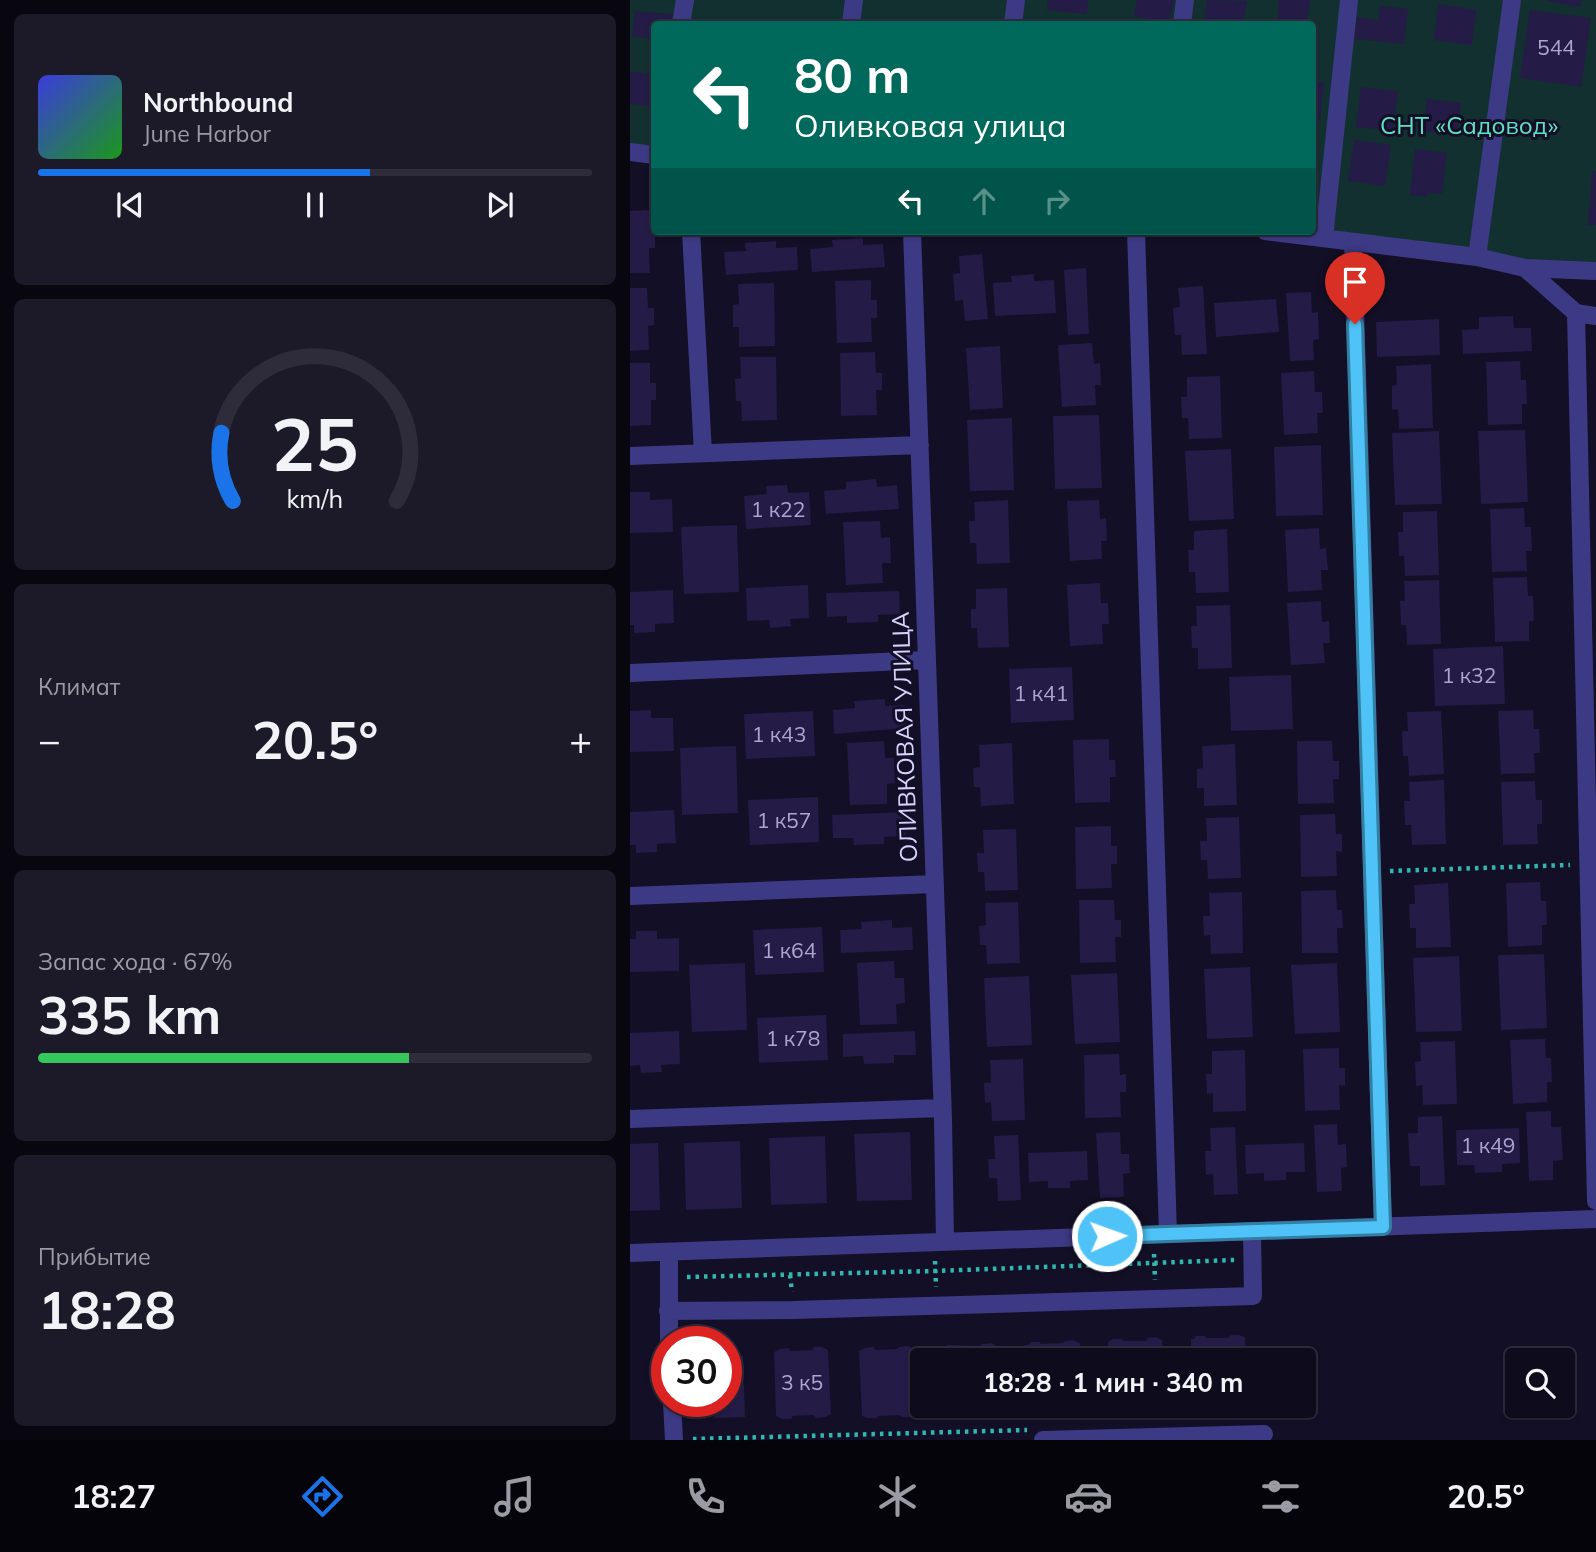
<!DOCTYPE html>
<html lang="ru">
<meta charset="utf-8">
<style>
:root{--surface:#0e0b1c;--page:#1c1929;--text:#f1f3f6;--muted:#9b9ba3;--line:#2e2b3b;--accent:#1a73e8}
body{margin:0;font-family:Mulish,sans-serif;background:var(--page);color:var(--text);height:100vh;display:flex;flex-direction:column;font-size:26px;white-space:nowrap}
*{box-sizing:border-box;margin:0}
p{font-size:23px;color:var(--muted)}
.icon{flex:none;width:38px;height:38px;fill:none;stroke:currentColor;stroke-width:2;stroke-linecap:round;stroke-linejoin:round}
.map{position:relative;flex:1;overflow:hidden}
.sheet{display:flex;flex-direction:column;gap:14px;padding:14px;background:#08060f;width:630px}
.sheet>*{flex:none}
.top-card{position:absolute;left:21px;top:21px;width:665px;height:214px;border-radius:7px;box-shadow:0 2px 5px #0004,0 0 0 2px var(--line);background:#00695c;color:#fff;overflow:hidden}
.tools{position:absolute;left:875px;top:1348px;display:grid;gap:14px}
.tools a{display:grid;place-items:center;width:70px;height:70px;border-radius:7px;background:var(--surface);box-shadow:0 2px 5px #0004,0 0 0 2px var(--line);font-size:35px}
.speed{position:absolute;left:21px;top:1326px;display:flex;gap:14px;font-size:35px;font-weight:700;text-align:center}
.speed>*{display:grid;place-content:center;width:91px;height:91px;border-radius:50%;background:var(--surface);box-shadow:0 2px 5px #0004,0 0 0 2px var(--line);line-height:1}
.speed .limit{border:10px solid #d22;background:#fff;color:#111}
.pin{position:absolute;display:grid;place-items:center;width:60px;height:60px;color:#fff;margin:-72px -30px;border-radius:50% 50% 50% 0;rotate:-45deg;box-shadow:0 0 7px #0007}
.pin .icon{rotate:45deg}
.me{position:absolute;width:77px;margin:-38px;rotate:88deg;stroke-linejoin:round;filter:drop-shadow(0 0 5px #0008)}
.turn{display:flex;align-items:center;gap:24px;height:147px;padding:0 28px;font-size:32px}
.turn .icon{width:91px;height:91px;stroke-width:2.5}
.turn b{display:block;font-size:49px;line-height:60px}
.lanes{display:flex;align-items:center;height:66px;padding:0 28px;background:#0003;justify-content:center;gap:35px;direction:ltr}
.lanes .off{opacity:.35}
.big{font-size:52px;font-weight:700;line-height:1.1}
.sheet .tile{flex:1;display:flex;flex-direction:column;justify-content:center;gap:10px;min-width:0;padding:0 24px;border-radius:10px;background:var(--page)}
.sheet .dial{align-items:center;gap:0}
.dial svg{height:182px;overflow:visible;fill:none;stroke:var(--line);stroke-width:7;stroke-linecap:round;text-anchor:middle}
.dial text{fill:var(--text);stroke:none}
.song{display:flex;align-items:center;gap:21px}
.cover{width:84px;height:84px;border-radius:10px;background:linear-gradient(135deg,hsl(240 70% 55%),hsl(120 70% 35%))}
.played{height:7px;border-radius:4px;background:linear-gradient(90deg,var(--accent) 60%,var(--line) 60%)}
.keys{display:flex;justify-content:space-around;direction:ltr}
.heat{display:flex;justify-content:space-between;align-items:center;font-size:38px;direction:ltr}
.charge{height:10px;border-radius:5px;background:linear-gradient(90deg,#34c759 67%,var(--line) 0)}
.trip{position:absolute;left:280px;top:1348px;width:406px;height:70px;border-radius:7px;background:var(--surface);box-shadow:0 2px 5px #0004,0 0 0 2px var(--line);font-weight:700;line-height:70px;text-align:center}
.tab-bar{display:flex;height:112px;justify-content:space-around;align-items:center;background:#06040b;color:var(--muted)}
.tab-bar .icon{width:49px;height:49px}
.tab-bar .active{color:var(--accent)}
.tab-bar b{font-size:32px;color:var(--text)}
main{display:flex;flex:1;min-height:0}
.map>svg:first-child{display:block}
.green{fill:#12302f}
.building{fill:#241b47}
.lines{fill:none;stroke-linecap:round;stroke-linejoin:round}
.path{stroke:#2fb8b0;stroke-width:4.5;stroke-dasharray:3.5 5;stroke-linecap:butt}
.minor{stroke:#3d3a85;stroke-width:18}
.route-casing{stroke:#337fa1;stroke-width:18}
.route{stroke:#4fc3f7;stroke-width:12}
.labels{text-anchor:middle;stroke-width:6;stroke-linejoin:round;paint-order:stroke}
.number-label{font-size:21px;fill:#aca6d1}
.park-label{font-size:24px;fill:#5fe0c0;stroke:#130f26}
.street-label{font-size:24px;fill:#d9d4ff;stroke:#130f26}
</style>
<main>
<section class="sheet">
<div class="tile">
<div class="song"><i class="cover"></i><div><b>Northbound</b><p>June Harbor</p></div></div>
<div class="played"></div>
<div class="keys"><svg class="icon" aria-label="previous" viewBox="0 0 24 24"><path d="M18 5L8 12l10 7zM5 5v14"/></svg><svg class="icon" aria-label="pause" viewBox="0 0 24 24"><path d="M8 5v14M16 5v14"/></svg><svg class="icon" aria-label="next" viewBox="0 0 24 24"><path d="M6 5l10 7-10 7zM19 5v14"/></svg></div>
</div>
<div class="tile dial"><svg viewBox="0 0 100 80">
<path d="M14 69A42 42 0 1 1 86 69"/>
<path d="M14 69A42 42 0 0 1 9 39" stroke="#1a73e8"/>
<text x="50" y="56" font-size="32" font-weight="700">25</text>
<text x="50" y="72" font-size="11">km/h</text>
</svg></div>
<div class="tile"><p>Климат</p>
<div class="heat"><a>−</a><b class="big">20.5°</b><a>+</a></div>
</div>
<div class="tile"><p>Запас хода · 67%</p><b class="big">335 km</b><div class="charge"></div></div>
<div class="tile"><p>Прибытие</p><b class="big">18:28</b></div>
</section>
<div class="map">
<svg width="966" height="1440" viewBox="0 0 966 1440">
<rect width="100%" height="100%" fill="#130f26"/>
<!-- green -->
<path class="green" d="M0,0H966V269L682,231V24H24V151L0,147Z"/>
<!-- building -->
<path class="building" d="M418,0H458L457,14L417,10Z
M507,0H544L539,23L504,16Z
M577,0L617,1L613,24H573Z
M649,0H680L677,24H647Z
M917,0H951L950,7L917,1Z
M808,4L846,10L842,45L804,40Z
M750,6L778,9L774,44L724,39L727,17L748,20Z
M900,10L961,18L951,87L890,78Z
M5,11L42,14L41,24H24V39L2,36Z
M0,71L24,74V107L0,104Z
M682,81L694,83L690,119H682Z
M731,87L768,91L763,131L726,127Z
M797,99L831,103L827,135L793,131Z
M724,140L761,145L755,186L718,181Z
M785,149L817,153L812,194L797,193V197L780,195Z
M962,171H966V225H958Z
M19,210V231H25V248H19L20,273H0V211Z
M233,238V245L253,244L255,267L182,272L180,249L203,247L202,240Z
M146,241V248L167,247L168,270L96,275L94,252L116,251L115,243Z
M352,254L358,319L335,321L333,300L325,301L323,274L330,273L329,256Z
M456,268L459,334L438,335L434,270Z
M404,274V281L424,280L426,313L365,316L363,283L382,282L381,276Z
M241,280V300H247V318H241L242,342L207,343L205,281Z
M144,283L145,346L109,347V327H103V305L109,304L108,284Z
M573,286L577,354L552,355L551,335H545L543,308L550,307L548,288Z
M0,288H17L18,308H24V325L18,326L19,350L0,351Z
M681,292L682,313L688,312L689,339L683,340L684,360L660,361L656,293Z
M646,299L649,332L586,337L584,303Z
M883,316L884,328H901L902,351L833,354L832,330L849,329V317Z
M809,319L810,355L747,357L746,322Z
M462,343L464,364L470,363L471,385H465L466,405L432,407L428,345Z
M370,346L373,408L340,410L336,348Z
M245,352L246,373H252V390H246L247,415L211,416L210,353Z
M110,357H146L147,420L112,421L111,401H106L105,379L111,378Z
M890,361L891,380H896L897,404H892V424L858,425L856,362Z
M0,363H20V383H26V400H21V425L0,426Z
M801,364L803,428L769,429L768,409L762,410V386L767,385L766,366Z
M684,371L685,392H692L693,413H687L688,433L654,435L651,373Z
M590,376L592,438L559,439L558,418H552L551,397H557V377Z
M469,415L472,488L425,489L423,416Z
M382,418L384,490L340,491L337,420Z
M895,430L898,502L851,504L848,431Z
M809,431L812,504L765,505L762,433Z
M691,445L693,515L646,516L644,447Z
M601,449L604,519L559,521L555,451Z
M246,479L247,487L267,485L269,509L196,514L194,491L216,489V482Z
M157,485L158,493L179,492L181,525L116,529L114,496L137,494L136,486Z
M0,492H20V500L42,499L43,532L0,533Z
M378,500L380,563L347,564L346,543H340L339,521H345L344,502Z
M469,500L470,519L476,518L477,541H471L472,559L440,561L437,501Z
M894,508L895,527H901L902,551H896L897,571L862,572L860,509Z
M807,511L809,575L775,576L774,556H769L768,532H773V512Z
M250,521L251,538L260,537L261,563H252L253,583L216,585L213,522Z
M107,525L109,592L54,594L51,527Z
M689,528L690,549L696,548L698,570H691L692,590L658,592L655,530Z
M597,529L599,592L566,593L565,572H559L558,550H564V531Z
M897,577L898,596H903L904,621H899V641L865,642L863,578Z
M809,580L811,644L777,645L776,625H771L770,601H775L774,581Z
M470,583L471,603H478L479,624H472L473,644L440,646L437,585Z
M178,585L179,618L160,619L161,626L140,628L139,620L117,621L116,588Z
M377,588L379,647L348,648L347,628H341V609H346V589Z
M43,590L44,623L25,624V632L4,633V625H0V592Z
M269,591L270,614L248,615V622L217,623V616L197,617L196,593Z
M691,601L692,622L699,621L700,643H693L695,663L661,665L657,603Z
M600,605L602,668L568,669V648H562L561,626H567L566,606Z
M873,646L875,704L805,706L803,649Z
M442,667L444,720L381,723L379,669Z
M661,675L663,729L601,731L599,677Z
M255,699V706L275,705L277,728L204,734L203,710L225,708L224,701Z
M21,710V718H43L44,751L0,752V711Z
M903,710L904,729H909L910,753H904L905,773L871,774L868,711Z
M183,711L185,756L116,759L114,714Z
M811,711L814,774L779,776L778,756H773L772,731H778L777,712Z
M479,739V760H485L486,777H480V802L445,803L443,740Z
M254,741L255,758H264L265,783L257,784V804L220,805L217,743Z
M667,741H702L703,761H709V779H703L704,803L668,804Z
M382,743L384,804L351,806L350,787H344L343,768L350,767L349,745Z
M605,744L607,805L574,806V788H567V769L573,768L572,746Z
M106,746L108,813L52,815L50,748Z
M814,780L816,844L782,845L781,825H775L774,801H780L779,782Z
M905,781L906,800H912V824H907L908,844L873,845L871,782Z
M188,797L189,842L120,845L118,800Z
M44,810L46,843L27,844V852L6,853V845H0V812Z
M275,812L276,836L254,837V844L224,845L223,838H203L202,815Z
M705,814L706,834H712V852L706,851L707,876L671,877L670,815Z
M609,817L611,878L578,879L577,860H571L570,841H577L576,818Z
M481,826V846H487V864H481L482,888L446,889L445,827Z
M386,829L388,890L355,891L354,872H348L347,853H354L353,830Z
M910,882L911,901H916L917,925H912V945L878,947L876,883Z
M818,883L821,947L786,948V928H780L779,904H785L784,885Z
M706,890L707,910H712L713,928H707L708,953H672L671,891Z
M612,892L613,953L581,954L580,935L574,936L573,916H580L579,893Z
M449,900H484L485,920H491V937H485L486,962L450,963Z
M388,902L390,963L357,964L356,945H350L349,926L356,925L355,903Z
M262,920V928L282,927L283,950L211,953L210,930L232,929L231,922Z
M192,927L194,972L125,975L123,930Z
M6,931H27V939L49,938V971L0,972V939H6Z
M914,954L917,1028L871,1030L868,955Z
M829,956L832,1031L786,1032L783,958Z
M264,961L265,978H274L275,1003L266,1004L267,1024L230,1025L227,963Z
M115,963L117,1030L62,1032L59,965Z
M707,963L710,1032L665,1034L661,965Z
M620,967L623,1037L577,1039L574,969Z
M487,973L490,1042L445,1044L441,975Z
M399,976L402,1045L357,1047L354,978Z
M196,1015L198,1060L129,1063L127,1018Z
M49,1031L50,1064L31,1065L32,1072L11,1073L10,1065L0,1066V1033Z
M285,1031L286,1055H264V1063L234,1064L233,1056L213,1057V1034Z
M915,1039L916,1058H921L922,1082H917V1102L883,1104L880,1040Z
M825,1041L827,1104L793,1105L792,1085L786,1086L785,1062L791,1061L790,1042Z
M709,1048V1068H715V1086L709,1085L710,1110L675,1111L673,1049Z
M615,1050L616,1111L583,1112V1093L577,1094L576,1074H582V1051Z
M489,1054L490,1075L496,1074V1092H490L491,1117L455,1118L454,1055Z
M393,1059L395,1120L362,1121L361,1102L355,1103L354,1083H361L360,1060Z
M921,1111V1127H931L933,1160L923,1161V1180L899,1181L896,1112Z
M812,1116L815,1185L790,1186V1166H780L778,1133H788V1117Z
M707,1124L708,1145L716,1144L717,1167L711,1168L712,1191L687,1192L684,1125Z
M605,1127L608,1194L584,1195L583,1174L576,1175L575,1151H581L580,1128Z
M889,1128L890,1163L872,1164V1172L845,1173L844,1165H827L826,1130Z
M280,1132L282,1200L227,1201L224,1134Z
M490,1132L491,1154H499L500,1173L493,1174L494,1197L470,1198L466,1133Z
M388,1135L391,1200L368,1201L367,1178H359L358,1159H365L364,1136Z
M195,1136L197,1203L141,1205L139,1138Z
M110,1141L112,1208L56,1210L54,1143Z
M28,1143L30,1210L0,1211V1144Z
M674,1143L675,1172H656V1180L634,1181V1173L616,1174L615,1145Z
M457,1151L458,1180L440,1181V1188H418V1181L399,1182L398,1153Z
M601,1335H609L615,1337L616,1360H561V1339H564L566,1336H575L577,1338H598Z
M526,1337L532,1340L533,1360H479L478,1342L483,1339H492L494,1341H516L518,1338Z
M443,1340L450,1343V1360H395V1345H398L401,1342H409L411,1344L433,1343L435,1341Z
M361,1343L367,1346V1360H313L312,1348L318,1345L350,1346L352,1344Z
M278,1346L284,1349L286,1414L281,1417H272L269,1415L249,1416L246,1418H237L232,1416L229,1351L235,1348L243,1347L246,1350L267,1349L269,1347Z
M184,1347H192L198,1350L201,1414L195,1417L186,1418L184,1415L163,1416L161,1419H152L146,1416L144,1352L150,1349L158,1348L161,1351L182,1350Z
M113,1356L115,1417L84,1418V1406H81V1402H96V1357Z
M314,1405H369V1411L363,1414L331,1412L329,1415H320L314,1413Z
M397,1405H452V1408L446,1411L414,1409L412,1412L403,1413L397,1410Z
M481,1405H498L494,1409L486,1410Z"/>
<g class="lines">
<!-- path -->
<path class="path" d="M760,871L940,865
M524,1254L525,1280
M305,1261L306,1287
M160,1275L162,1292
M57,1277L305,1271L604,1260
M29,1356L30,1386
M63,1439L397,1430"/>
<!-- minor -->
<path class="minor" d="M51,24L55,0
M221,24L224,0
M383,24L386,0
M552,24L555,0
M0,152L24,155
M61,231L73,453
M282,231L313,1119L315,1242
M506,231L538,1234
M635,231L847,257L895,268L946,313
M694,238L719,0
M723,242L753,1227
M847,257L882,0
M895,268L966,271
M946,313L966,1201
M946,313L966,316
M0,456L290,445
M0,673L297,660
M0,896L305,884
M0,1119L312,1108
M0,1253L966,1219
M38,1311L163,1310L623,1296L622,1231
M39,1342V1252
M42,1402L44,1440
M413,1440L634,1434"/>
</g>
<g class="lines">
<defs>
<path id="route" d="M477,1236L753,1227L725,324"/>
</defs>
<!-- route casing -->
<use href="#route" class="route-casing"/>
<!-- route -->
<use href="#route" class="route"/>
</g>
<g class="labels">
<!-- number labels -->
<g class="number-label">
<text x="926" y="55">544</text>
<text x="148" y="517">1 к22</text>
<text x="839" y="683">1 к32</text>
<text x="411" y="701">1 к41</text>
<text x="149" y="742">1 к43</text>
<text x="154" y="828">1 к57</text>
<text x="159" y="958">1 к64</text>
<text x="163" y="1046">1 к78</text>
<text x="858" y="1153">1 к49</text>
<text x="172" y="1390">3 к5</text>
</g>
<!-- park labels -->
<g class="park-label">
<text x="839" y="134">СНТ «Садовод»</text>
</g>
<!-- street labels -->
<g class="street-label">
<text transform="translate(275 737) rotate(-92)" y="8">ОЛИВКОВАЯ УЛИЦА</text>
</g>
</g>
</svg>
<div class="tools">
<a><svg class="icon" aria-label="search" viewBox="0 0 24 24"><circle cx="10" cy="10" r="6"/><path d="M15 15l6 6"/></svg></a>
</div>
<div class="speed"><div class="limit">30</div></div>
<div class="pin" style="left:725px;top:324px;background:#d93025"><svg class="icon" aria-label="arrive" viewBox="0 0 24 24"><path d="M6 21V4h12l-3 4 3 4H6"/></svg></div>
<svg class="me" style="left:477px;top:1236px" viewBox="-20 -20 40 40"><circle r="17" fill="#4fc3f7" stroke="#fff" stroke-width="3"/><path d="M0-11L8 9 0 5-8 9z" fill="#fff"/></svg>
<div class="trip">18:28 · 1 мин · 340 m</div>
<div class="top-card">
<div class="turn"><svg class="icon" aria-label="left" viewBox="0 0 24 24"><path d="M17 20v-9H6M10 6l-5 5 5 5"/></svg><div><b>80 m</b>Оливковая улица</div></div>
<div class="lanes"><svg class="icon" aria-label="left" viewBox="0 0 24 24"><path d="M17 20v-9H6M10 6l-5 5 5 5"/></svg><svg class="icon off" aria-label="ahead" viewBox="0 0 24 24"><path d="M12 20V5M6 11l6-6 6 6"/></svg><svg class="icon off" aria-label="right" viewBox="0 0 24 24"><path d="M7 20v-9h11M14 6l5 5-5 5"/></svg></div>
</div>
</div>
</main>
<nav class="tab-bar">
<b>18:27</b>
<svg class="icon active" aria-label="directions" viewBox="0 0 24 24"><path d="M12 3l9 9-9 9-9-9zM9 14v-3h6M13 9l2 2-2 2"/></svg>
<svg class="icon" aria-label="music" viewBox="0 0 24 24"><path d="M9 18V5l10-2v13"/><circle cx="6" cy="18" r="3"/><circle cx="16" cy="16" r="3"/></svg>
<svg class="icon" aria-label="phone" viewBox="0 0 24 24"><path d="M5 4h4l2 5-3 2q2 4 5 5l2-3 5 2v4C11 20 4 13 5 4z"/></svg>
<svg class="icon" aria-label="climate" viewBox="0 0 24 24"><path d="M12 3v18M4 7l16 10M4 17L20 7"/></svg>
<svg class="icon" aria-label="car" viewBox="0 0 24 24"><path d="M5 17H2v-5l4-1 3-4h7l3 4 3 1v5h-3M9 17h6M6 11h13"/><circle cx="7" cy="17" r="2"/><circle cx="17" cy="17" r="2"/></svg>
<svg class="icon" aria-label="filters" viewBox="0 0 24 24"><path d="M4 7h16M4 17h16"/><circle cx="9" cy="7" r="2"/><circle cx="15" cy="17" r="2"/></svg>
<b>20.5°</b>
</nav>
